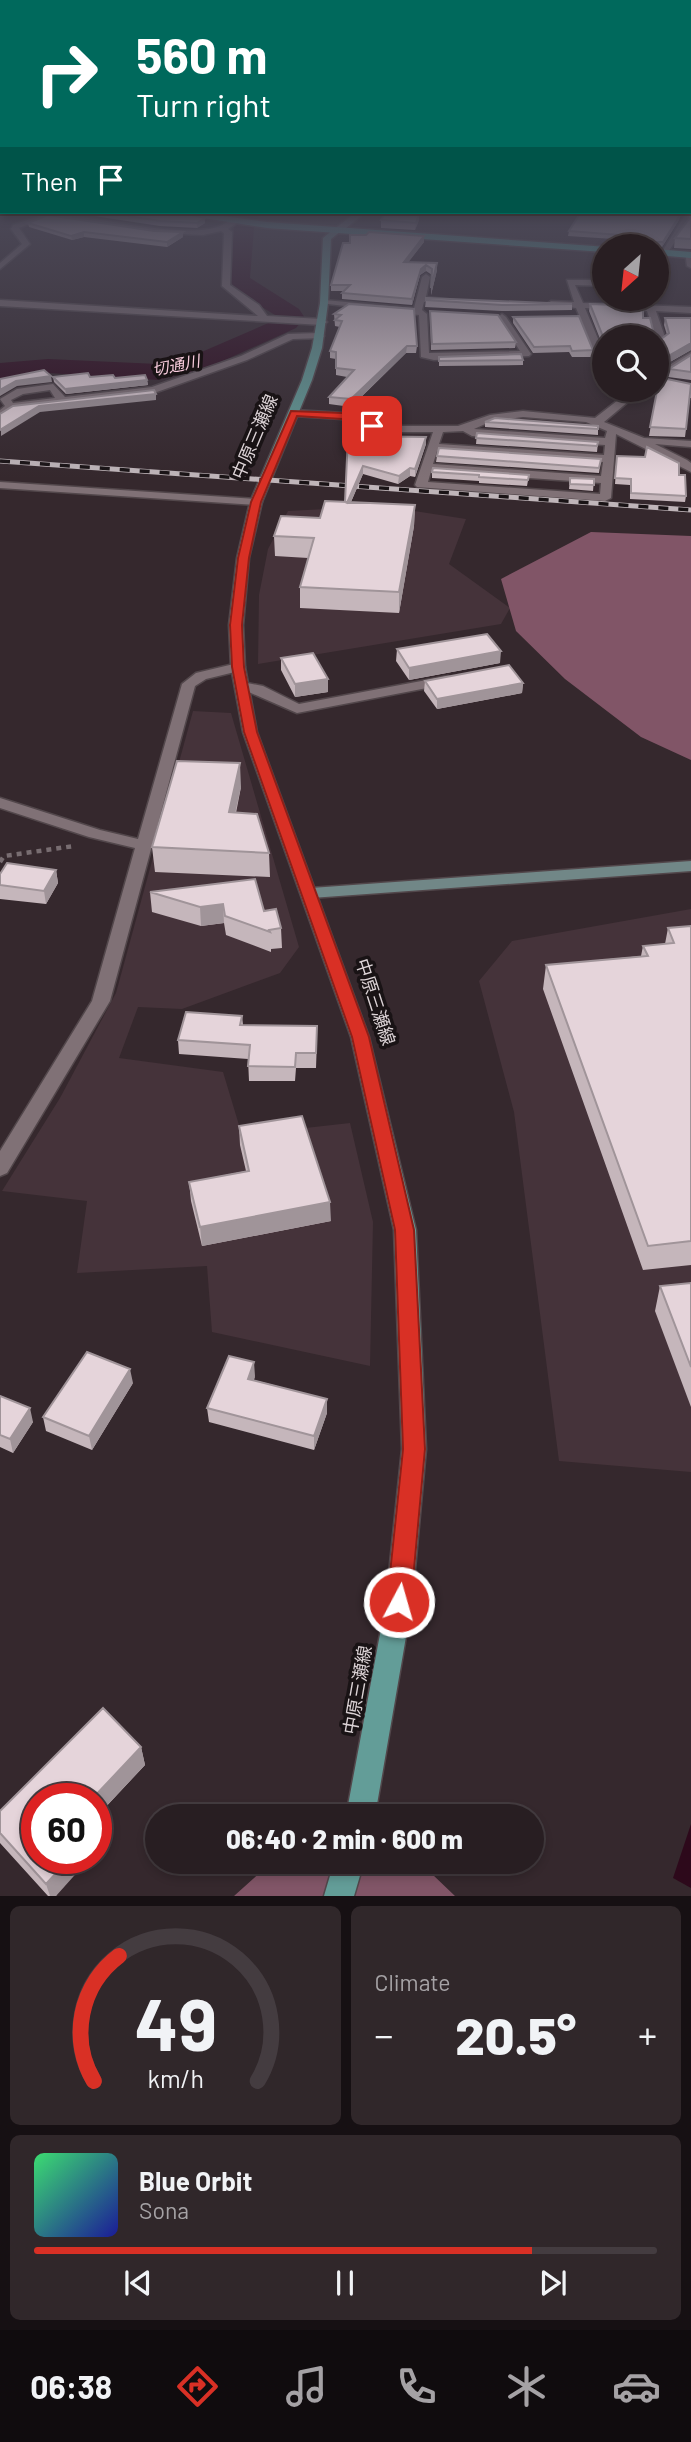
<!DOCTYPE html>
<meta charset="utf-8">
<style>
:root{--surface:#281e22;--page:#30272a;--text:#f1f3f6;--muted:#a5a2a5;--line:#443c40;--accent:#d93025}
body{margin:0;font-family:Barlow,"Noto Sans JP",sans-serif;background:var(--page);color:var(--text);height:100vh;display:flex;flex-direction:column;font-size:26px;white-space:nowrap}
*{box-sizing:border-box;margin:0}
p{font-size:23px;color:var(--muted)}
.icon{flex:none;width:38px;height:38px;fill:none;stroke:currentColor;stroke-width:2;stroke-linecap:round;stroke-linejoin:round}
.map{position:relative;height:1896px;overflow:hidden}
.side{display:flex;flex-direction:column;gap:10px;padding:10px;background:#161013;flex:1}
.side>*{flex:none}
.hud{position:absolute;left:0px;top:0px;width:691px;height:214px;box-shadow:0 4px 10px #0003,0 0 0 2px var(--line);background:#00695c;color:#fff;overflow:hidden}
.needle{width:46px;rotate:207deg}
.controls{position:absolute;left:592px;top:234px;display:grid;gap:14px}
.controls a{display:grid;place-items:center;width:77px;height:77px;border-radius:50%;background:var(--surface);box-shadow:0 4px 10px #0003,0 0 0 2px var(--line);font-size:35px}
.speed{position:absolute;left:21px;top:1783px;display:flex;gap:14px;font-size:35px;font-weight:700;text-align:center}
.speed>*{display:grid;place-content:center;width:91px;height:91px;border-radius:50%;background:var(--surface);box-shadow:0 4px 10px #0003,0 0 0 2px var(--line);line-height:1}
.speed .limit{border:10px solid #d22;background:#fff;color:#111}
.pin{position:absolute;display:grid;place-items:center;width:60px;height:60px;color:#fff;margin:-30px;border-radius:14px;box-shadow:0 4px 10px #0006}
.me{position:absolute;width:77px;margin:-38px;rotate:6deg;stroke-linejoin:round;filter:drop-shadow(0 0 5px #0008)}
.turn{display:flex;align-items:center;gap:24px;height:147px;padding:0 21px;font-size:32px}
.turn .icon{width:91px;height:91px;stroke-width:2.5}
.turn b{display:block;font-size:49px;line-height:60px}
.then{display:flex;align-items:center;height:66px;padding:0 21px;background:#0003;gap:14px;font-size:26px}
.big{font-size:52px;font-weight:800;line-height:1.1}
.side .widget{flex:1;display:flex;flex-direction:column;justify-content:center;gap:10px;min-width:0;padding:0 24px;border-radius:10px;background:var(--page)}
.side .dial{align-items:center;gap:0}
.dial svg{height:182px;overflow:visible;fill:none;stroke:var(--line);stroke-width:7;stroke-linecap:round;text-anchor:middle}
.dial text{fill:var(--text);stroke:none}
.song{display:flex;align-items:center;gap:21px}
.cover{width:84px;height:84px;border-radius:10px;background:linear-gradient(135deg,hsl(140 70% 55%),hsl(240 70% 35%))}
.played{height:7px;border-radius:4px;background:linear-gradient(90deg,var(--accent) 80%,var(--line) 80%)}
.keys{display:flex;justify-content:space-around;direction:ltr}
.heat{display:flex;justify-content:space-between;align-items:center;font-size:38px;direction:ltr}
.side .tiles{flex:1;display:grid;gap:10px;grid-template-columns:1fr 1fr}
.widget:last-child{grid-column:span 2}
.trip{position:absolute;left:145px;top:1804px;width:399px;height:70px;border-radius:35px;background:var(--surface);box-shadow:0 4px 10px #0003,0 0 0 2px var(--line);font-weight:800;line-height:70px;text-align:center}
.menu{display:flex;height:112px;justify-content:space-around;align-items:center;background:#100c0e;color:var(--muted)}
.menu .icon{width:49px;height:49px}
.menu .on{color:var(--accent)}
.menu b{font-size:32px;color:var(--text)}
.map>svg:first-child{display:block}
.built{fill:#45333a}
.forest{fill:#815567}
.water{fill:#2d091b}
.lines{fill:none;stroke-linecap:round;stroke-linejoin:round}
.river{fill:#2d091b;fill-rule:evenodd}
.street-casing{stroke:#52474b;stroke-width:3}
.secondary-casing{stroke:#52474b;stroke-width:3}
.primary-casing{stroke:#52474b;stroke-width:3}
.highway-casing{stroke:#52474b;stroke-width:3}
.path{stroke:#786d71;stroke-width:4.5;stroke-dasharray:5 5;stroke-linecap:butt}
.street{fill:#807176;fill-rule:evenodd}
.secondary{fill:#718787;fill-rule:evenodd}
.primary{fill:#639d98;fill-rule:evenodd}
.highway{fill:#4fbbae;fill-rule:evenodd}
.rail-casing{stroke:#bfb5b9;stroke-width:5}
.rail{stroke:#191315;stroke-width:3.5;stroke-dasharray:10;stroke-linecap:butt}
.wall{fill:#c5b6bb}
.shaded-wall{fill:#a09499}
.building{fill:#e5d4da;stroke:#a09499;stroke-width:2}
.route{fill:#d93025;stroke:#8d1f18;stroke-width:2}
.labels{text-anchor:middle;stroke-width:7;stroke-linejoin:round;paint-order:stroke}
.far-water-label{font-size:16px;font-style:italic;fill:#f9ccdd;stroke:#191315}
.street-label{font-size:18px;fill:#dcd3d6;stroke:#191315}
</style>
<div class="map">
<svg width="691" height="1896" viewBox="0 0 691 1896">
<rect width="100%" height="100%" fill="#35282d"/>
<!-- built -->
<path class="built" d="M382,506L466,519L449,564L510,608L501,624L258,664L259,595L268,549L288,511Z
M193,711L231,713L299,947L280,973L182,1009L138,1007L119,1058L223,1072L242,1135L350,1123L373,1222L370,1366L212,1332L207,1266L77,1273L87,1201L2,1191L60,1098L116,993Z
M691,909V1472L559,1461L514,1112L479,981L512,941Z"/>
<!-- forest -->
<path class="forest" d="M591,532L691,536V760L641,737L565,679L516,631L501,579Z
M272,1862H370L432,1874L455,1896H234Z"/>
<!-- water -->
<path class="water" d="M691,1824V1888L673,1878Z"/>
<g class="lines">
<!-- river -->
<path class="river" d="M240,212H260L254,228L250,278L299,309L305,318L296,328L207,368L158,380L48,373L0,379V363L48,359L158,364L190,357L280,318L239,293L228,279L234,228Z"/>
<defs>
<path id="street" d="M26,212C78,212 128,228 179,230C191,231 205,231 217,227C225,225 229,219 237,219V223L228,229L232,232L230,285L259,305L267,316L322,319L327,322L322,325L0,306V300L258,316L222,286L224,233L221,231L203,235L155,233L48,217L19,228L30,244L0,269V263L22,244L11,229L13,225L39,216Z
M687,212H691V218L666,255H660Z
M685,252H691V268L687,266Z
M426,274L430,277L426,297L454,300L450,303L424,302L422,310L427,314L429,353L520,351L498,317L502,314L506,317L531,354L529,356L434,360L421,357L419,315L320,303L324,300L414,308L422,277Z
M567,280H604V286L575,285L583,303L691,307V313L656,311L666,340L656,347V338L647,311L585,308L604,353V361L598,360L576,308L547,304L551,301L574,302Z
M319,333L324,336L322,338L293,339L247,360L154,393L13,409L0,419V410L5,406L0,399L17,389L53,384L65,397L152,387L241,356L288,334ZM50,390L55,398L13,403L11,400L23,394Z
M691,352V359L656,380V373Z
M631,390H642L604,422L644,438L691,441V447L655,444L687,460L691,463V472L616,434L611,498L605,501L417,487L415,485L433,432H388L342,419L294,416L289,413L294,410L343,413L389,426H458L490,415L523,411L595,418ZM523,417L586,422L607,431L605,438L474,429L492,421ZM463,431L472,436L605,445L604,455L439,444L443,432ZM437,451L603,462L601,476L433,464ZM431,471L601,483L600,494L428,482Z
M0,482L256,499L262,502L256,505L0,488Z
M238,663L245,667L243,670L206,679L195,686L110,1001L7,1173L0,1176V1151L92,1001L135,848L89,837L0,808V798L100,830L138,839L182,684L196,673Z
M448,676L455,680L453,683L297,713L235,686L242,682L263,686L299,704Z"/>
<path id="secondary" d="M357,212H366L340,233H334V229Z
M691,861V871L311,898L303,893L311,888Z"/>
<path id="primary" d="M334,229L341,231L331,239L328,303L322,348L312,380L262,502L249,558L243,625L245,667L257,732L369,1037L416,1230L426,1449L412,1602L375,1816H346L386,1602L402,1449L394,1230L351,1037L243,732L231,667L229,625L237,558L250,502L302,380L312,348L320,303L323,238Z
M334,1862H364L354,1896H324Z"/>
<path id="highway" d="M165,212H192L267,222L607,247H604V252L267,228Z
M656,249L691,252V258L656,255Z"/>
</defs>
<!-- street casing -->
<use href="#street" class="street-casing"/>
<!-- secondary casing -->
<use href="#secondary" class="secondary-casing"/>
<!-- primary casing -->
<use href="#primary" class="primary-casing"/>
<!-- highway casing -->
<use href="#highway" class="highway-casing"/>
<!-- path -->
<path class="path" d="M0,862L4,856L74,846"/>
<!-- street -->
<use href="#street" class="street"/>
<!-- secondary -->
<use href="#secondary" class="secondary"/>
<!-- primary -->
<use href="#primary" class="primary"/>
<!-- highway -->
<use href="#highway" class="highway"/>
<defs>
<path id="rail" d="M0,461L691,510"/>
</defs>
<!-- rail casing -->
<use href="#rail" class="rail-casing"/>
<!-- rail -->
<use href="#rail" class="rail"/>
</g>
<!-- wall -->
<path class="wall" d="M68,212H178L205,223L197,228L160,226Z
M680,215L679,220L662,247L628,246L629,240L568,236L569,231Z
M691,216V249L674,248L675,238Z
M381,220H419L415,230L381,228Z
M28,223L183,232V237L167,247L84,237L72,240L29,227Z
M424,236V242L408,262L437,263V270L431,295L432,275L426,271L420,275L412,305L342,299V293L343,291H331V285L350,243Z
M426,300L572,304V310L502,311L425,307Z
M349,304L417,346L416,353H406L351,407L329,404V397L347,377L336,375V359L330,358V351L340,327L335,326L334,314Z
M590,304L643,318L604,338V349L589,311Z
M430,311L516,342L515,348L431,350Z
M513,317L593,350V357H572L569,352L533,353L513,323Z
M665,318H691V350L656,370V340L657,342L667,335L664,325Z
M691,355V380L668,377L669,369Z
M439,357L523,360V365L439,366Z
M53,377L147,380L148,385L66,394L54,382Z
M691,384V398H690L685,437L649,436L657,391Z
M485,422L598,426V435L485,427Z
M477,433L598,442L597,452L476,444Z
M348,436L426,437V444L415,477L410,476L398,484L363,474L351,502L415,505L414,526L399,613L300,608V587L308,558L275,556L274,536L320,518L345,502Z
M437,456L601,459L599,473L436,462Z
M617,456L679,475L686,496L685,502L630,499V485L615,484Z
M432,472L529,475L527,486L479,483V481L432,478Z
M570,478L594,479L593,491L569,489Z
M397,649L500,663L409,680L396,661Z
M281,658L328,692L295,697L281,670Z
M425,681L523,683L522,693L437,709L424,691Z
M241,787L236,813L269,853L270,877L155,872L152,847Z
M56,870L58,883L46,904L0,899V874Z
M150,892L264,911L281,928L282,948L271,949V952L226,935L224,923L201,926L152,912Z
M691,926V1265L643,1270L543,989L546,965L641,956L643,946L665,944L668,928Z
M242,1016L243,1025L317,1040L316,1068H296L295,1081H249L248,1059L179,1054L178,1040Z
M239,1126L331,1221L202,1246L191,1201L189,1182L246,1171L240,1145Z
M691,1283V1407L655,1311L660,1286Z
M255,1376L254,1380L327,1399V1413L314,1450L209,1422L207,1408Z
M133,1383L92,1450L46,1431L43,1417Z
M0,1396L33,1422L13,1453L0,1447Z
M141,1747L145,1765L102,1811L108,1817L112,1835L96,1852V1799L56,1896H48L0,1843V1811Z"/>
<!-- shaded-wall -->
<path class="shaded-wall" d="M419,213V220L415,230L416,223Z
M680,215L679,220L662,247L663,242Z
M205,218V223L197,228V223Z
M84,232V237L72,240L71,236Z
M183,232V237L167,247V242Z
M424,236V242L404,268V262Z
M437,263V270L431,295V288Z
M426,265V271L420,275L412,305V299L421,269Z
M691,343V350L656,370V363Z
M407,346L406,353L351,407V399Z
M51,376L52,382L17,386L0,396V390L16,381Z
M147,380L148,385L66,394L65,389Z
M156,394V400L40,412L1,436V430L39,406Z
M426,437V444L415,477V469Z
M363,466V474L347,511V503Z
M410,468V476L398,484L399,476Z
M415,505L414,526L399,613V592Z
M501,651L500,663L409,680V668Z
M328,679V692L295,697V684Z
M523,683L522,693L437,709V699Z
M240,763L241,787L230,836L229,812Z
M56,870L58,883L46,904L44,891Z
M223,904L224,923L201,926L200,907Z
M330,1202L331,1221L202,1246L200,1227Z
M254,1362L255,1376L249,1393L248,1379Z
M130,1369L133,1383L92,1450L89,1436Z
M327,1399V1413L314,1450V1436Z
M30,1408L33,1422L13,1453L10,1439Z
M141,1747L145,1765L96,1817V1799H92Z
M108,1817L112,1835L96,1852V1830Z
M70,1858H90L56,1896H50L46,1884Z"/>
<!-- building -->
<path class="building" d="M102,212H178L205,218L197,223L160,221Z
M386,212H411L419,213L416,223L381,220Z
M581,212H648L680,215L663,242H629L631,236L569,231Z
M48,215L154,231L183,232L167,242L84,232L71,236L28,223Z
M691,216V239L675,238Z
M369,232L424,236L404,262L437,263L431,288L432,269L426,265L421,269L412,299L342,293L350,285H331L343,243H350V235H366Z
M426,298L572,304L502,305L426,300Z
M349,304L414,309L417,346H407L351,399L329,397L354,370L336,368V352L330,351L342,321L335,320L341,315L334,314Z
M590,304L643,306V318H650L655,338H604V339Z
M430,311L498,315L516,342L432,344Z
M579,316L593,350L572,351L570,346L534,347L513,317Z
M665,318H691V343L656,363V350L660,347H656V340L657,342L669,333Z
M521,354L523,360L439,361V357Z
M691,355V372L669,369Z
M44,370L51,376L16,381L0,390V379Z
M88,373L90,377L113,375L115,378L145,375L147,380L65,389L53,377Z
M667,379L691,384L686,429L650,427L657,391Z
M154,390L156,394L39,406L0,430V414L13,406Z
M495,418L598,426V429L485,422Z
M477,433L598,442L597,446L476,438Z
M348,436L426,437L415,469L410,468L399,476L363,466L347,503L345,502Z
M647,447L679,463V475H685L686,496L631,493V479L615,478L617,456L645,457Z
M439,448L601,459L599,468L437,456Z
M433,468L529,475L528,480L479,477V475L432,472Z
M570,478L594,479V485L570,484Z
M325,501L415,505L399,592L300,587L314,538L274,536L281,516L320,518Z
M487,634L501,651L409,668L397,649Z
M313,653L328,679L295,684L281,658Z
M509,665L523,683L437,699L425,681Z
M177,761L240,763L229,812L257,814L269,853L152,847Z
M7,863L56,870L44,891L0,885V874Z
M255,879L264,911L276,909L281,928L269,930L270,932L225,916L223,904L200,907L150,892Z
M691,926V1241L648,1246L546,965L648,956L643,946L674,943L668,928Z
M186,1012L242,1016L240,1025L317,1026L316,1053H296L295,1067L248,1066L250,1045L178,1040Z
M302,1116L330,1202L200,1227L189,1182L249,1171L239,1126Z
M691,1283V1367L660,1286Z
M87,1352L130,1369L89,1436L43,1417Z
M229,1356L254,1362L248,1379L327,1399L314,1436L207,1408Z
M0,1396L30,1408L10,1439L0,1435Z
M103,1708L141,1747L92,1799H37V1858H70L46,1884L0,1833V1811Z
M96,1804L108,1817L96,1830Z"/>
<!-- sky -->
<linearGradient id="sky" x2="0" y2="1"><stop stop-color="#1d1619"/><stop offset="0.44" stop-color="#4b4857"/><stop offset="1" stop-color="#4b4857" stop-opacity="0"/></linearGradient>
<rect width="691" height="478" fill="url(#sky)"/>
<!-- route -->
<path class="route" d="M291,411L343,413L377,426L372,429L342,419L297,416L261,502L249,558L242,625L244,667L257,732L369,1037L414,1230L425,1449L411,1602L407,1610L399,1613L391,1610L387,1602L403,1449L395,1230L352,1037L244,732L232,667L230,625L238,558L251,502Z"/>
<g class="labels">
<!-- far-water labels -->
<g class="far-water-label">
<text transform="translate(176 365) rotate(-11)" y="6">切通川</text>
</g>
<!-- street labels -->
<g class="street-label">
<text transform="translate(255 437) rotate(-67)" y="6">中原三瀬線</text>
<text transform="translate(375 1002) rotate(72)" y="6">中原三瀬線</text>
<text transform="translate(358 1690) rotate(-80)" y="6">中原三瀬線</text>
</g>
</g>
</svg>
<div class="controls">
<a><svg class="needle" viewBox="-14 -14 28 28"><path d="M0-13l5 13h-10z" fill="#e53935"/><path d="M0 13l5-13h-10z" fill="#a5a2a5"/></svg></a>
<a><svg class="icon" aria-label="search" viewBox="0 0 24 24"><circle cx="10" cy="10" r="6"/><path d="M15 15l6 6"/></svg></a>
</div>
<div class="speed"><div class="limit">60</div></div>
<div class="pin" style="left:372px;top:426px;background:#d93025"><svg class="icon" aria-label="arrive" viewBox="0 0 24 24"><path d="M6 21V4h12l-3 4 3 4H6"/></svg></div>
<svg class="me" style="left:399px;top:1602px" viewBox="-20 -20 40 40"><circle r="17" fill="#d93025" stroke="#fff" stroke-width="3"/><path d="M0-11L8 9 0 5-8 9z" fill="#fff"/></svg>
<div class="trip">06:40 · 2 min · 600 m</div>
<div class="hud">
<div class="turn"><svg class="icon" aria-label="right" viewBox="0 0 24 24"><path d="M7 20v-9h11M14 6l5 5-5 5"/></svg><div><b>560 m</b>Turn right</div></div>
<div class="then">Then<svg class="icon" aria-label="arrive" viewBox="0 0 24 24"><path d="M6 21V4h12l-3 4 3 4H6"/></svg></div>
</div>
</div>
<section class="side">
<div class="tiles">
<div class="widget dial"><svg viewBox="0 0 100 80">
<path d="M14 69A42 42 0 1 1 86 69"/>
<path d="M14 69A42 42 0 0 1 25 14" stroke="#d93025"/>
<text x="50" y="56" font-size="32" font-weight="700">49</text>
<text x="50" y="72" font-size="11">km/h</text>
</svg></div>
<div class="widget"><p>Climate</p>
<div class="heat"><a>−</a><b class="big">20.5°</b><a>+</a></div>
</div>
<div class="widget">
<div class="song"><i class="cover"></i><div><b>Blue Orbit</b><p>Sona</p></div></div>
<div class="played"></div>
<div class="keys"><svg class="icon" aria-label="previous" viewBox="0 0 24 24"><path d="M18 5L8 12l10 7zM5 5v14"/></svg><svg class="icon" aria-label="pause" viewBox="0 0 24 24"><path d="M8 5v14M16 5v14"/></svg><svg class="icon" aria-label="next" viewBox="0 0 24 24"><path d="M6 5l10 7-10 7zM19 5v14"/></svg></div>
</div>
</div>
</section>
<nav class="menu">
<b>06:38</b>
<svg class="icon on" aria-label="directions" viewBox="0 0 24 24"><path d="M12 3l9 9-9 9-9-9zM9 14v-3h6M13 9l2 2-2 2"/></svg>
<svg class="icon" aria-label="music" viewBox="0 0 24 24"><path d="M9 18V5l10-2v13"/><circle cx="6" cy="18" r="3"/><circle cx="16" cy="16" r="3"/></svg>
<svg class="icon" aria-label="phone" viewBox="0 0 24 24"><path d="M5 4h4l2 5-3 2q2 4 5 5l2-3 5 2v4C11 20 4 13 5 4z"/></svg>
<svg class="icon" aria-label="climate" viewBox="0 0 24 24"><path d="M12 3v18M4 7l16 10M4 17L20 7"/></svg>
<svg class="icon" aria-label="car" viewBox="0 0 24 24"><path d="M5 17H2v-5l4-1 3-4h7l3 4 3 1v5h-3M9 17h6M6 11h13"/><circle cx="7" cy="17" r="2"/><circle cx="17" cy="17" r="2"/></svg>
</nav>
